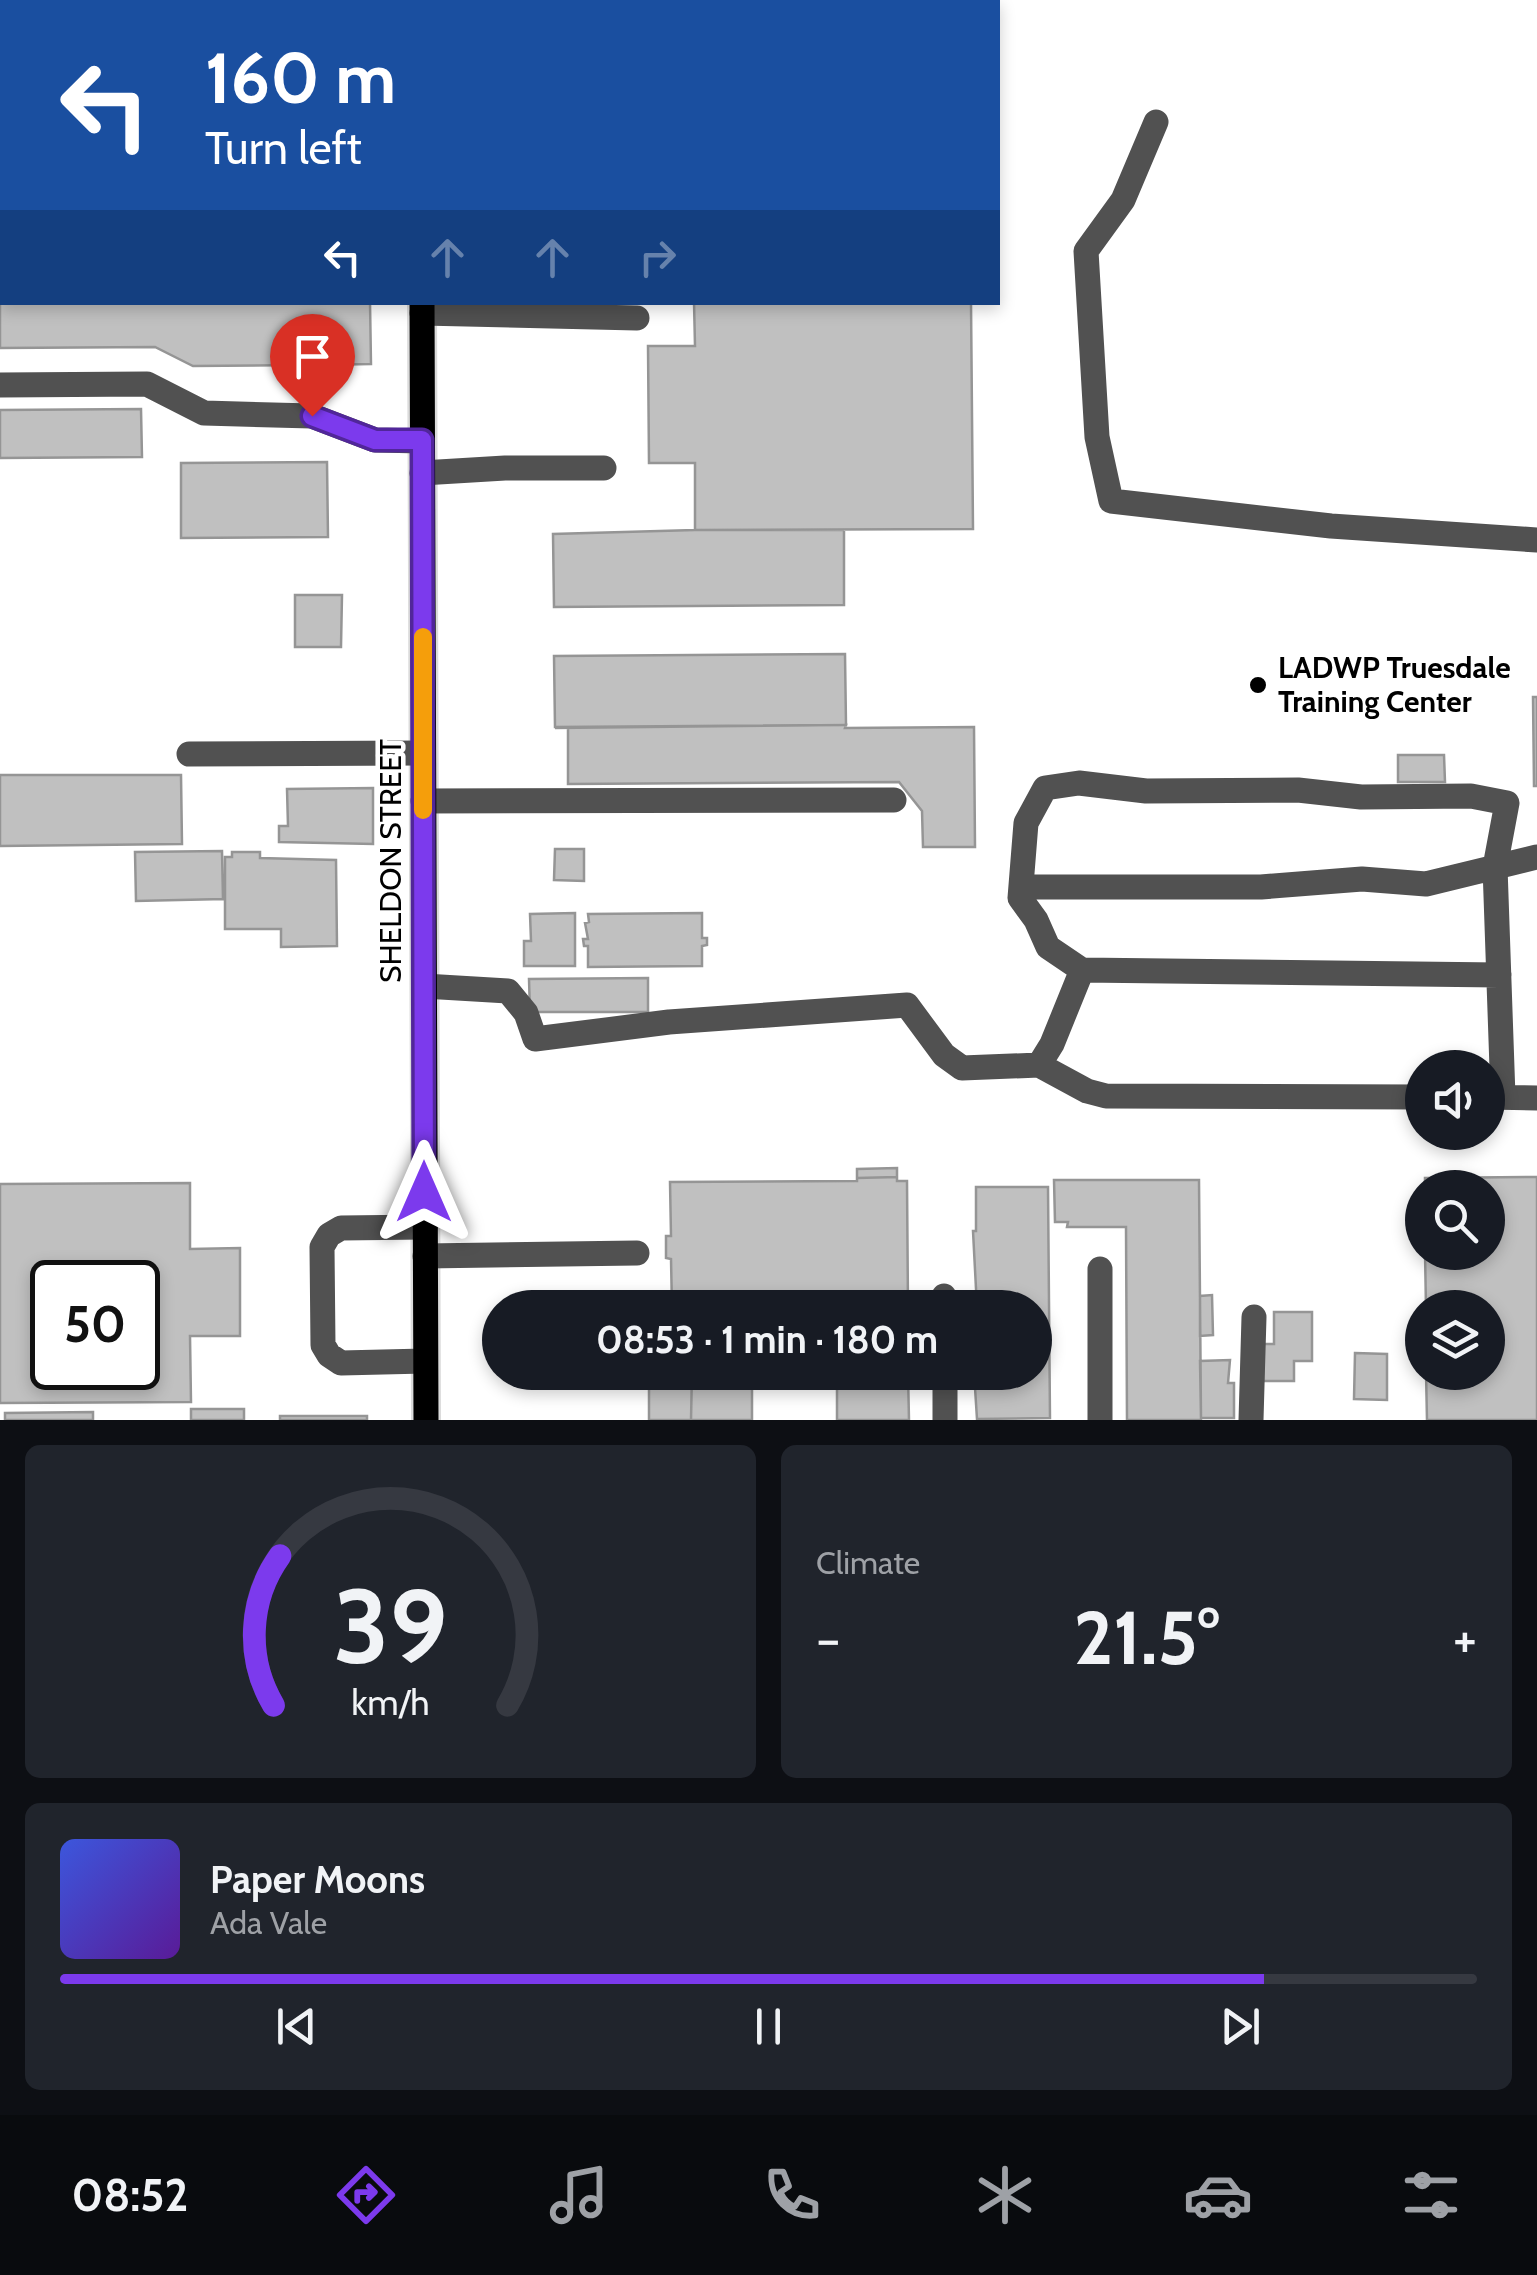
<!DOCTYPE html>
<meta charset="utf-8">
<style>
:root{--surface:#171b24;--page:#20242c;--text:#f1f3f6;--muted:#9ea1a6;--line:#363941;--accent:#7c3aed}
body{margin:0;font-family:Cabin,sans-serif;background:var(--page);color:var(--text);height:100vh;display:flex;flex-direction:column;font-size:38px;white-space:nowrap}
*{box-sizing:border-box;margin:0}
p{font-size:32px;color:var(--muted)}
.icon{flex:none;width:55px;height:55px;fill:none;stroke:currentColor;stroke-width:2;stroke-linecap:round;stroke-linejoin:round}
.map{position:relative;height:1420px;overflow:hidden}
.drawer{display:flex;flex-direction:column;gap:25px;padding:25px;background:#0d0f14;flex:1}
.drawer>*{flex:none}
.hud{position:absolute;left:0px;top:0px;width:1000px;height:305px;box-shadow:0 5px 15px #0003;background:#1a4fa0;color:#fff;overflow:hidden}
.fabs{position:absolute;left:1405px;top:1050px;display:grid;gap:20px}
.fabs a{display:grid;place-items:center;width:100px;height:100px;border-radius:50%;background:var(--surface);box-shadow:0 5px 15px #0003;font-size:50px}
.speed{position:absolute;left:30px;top:1260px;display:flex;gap:20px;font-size:50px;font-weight:700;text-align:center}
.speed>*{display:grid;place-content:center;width:130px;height:130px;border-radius:50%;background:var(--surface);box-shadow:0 5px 15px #0003;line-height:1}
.speed .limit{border:5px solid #111;border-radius:15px;background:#fff;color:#111}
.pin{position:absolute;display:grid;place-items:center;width:85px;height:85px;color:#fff;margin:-102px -42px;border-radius:50% 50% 50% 0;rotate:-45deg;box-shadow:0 0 10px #0007}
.pin .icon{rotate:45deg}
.me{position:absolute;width:110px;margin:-55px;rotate:0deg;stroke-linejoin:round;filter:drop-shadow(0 0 8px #0008)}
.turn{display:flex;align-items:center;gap:35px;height:210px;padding:0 40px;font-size:45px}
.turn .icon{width:130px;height:130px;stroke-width:2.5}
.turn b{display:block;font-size:70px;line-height:85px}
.lanes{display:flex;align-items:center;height:95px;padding:0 40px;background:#0003;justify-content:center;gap:50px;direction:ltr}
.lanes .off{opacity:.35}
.big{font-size:75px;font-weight:800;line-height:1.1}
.drawer .tile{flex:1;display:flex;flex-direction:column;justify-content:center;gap:15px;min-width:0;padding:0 35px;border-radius:15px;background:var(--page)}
.drawer .dial{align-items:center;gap:0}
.dial svg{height:260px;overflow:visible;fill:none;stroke:var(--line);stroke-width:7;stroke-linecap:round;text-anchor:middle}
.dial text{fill:var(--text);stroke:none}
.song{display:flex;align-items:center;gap:30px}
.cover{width:120px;height:120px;border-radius:15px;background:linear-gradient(135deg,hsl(230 70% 55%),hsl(270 70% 35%))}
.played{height:10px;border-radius:5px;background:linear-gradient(90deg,var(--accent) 85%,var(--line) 85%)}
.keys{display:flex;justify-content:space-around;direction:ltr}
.heat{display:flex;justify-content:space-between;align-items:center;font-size:55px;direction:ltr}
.drawer .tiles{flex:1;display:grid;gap:25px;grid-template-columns:1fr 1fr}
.tile:last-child{grid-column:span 2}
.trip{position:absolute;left:482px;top:1290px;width:570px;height:100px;border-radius:50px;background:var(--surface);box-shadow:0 5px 15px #0003;font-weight:800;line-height:100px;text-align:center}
.dock{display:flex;height:160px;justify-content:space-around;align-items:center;background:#090b0e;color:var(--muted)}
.dock .icon{width:70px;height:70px}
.dock .selected{color:var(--accent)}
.dock b{font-size:45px;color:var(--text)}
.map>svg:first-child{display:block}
.building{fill:#c0c0c0;stroke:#959595;stroke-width:2.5;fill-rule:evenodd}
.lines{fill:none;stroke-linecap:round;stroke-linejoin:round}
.major-casing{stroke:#dbdbdb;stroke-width:30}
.minor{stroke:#515151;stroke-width:25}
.major{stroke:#000;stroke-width:25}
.route-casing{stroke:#51269a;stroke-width:25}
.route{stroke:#7c3aed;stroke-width:18}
.slow{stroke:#f59e0b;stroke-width:18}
.poi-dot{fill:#000;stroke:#fff;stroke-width:4}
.labels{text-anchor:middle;stroke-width:9;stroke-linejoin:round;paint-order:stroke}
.poi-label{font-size:30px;font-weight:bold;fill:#000;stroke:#fff;text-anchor:start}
.street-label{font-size:30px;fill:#000;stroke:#fff}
</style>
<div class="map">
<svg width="1537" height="1420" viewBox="0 0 1537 1420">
<rect width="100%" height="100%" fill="#fff"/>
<!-- building -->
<path class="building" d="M0,0H108V2H2L0,63Z
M126,0H367V2H126Z
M495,0H699L700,2H495Z
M856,0H970V2H856Z
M0,163H2V278H0Z
M0,278L2,302H370L371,364L318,365V379H302V365L193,366L155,347L0,348Z
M694,302H971L973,529L695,530V463H649L648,346H695Z
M141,409L142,457L0,458V410Z
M327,462L328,537L181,538V463Z
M695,530H844V605L554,607L553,534Z
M295,595H342L341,647H295Z
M845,654L846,725L555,727L554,656Z
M1533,697H1537V786H1534Z
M846,725L845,728L974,727L975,847H923L922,811L899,782L568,784V728H555Z
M1398,755H1444L1445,782H1398Z
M0,775H181L182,844L0,846Z
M373,788V844L279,842V826H288L287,789Z
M555,849H584V881L554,880Z
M222,851L223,899L136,901L135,852Z
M232,852H260V858L336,860L337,946L281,947V929H225V857H232Z
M575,913V966H524V941H531L530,914Z
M702,913V938H707V945L702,946V966L588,967V946H584L583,939H588L585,923L589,922L588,914Z
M648,978V1012H530L529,979Z
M897,1168V1177L857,1178V1169Z
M897,1177V1181H907L908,1308H672L671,1259L666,1258V1236H671L670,1182L857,1181V1178Z
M1537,1177V1420H1427L1426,1372H1488V1308H1426L1425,1252H1488V1188H1425V1178Z
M1054,1180H1199L1201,1420H1127L1126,1227H1067L1068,1222H1055Z
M190,1183V1249L240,1248V1336H190L191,1402L0,1403V1184ZM52,1282H138V1368H52Z
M976,1187H1048L1050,1418L977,1419L974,1372H1035V1308H977L973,1231H976Z
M1212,1295L1213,1335L1200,1336V1296Z
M1274,1312H1312V1361H1294V1381H1263V1344H1274Z
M1355,1353L1387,1354V1400L1354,1399Z
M1230,1360L1228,1383H1234V1418H1201L1200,1361Z
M649,1372H692L691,1420H649Z
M692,1372H752V1420H691Z
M837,1372H908L909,1420H837Z
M191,1409H244V1420H191Z
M93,1412V1420H5V1413Z
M280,1416H367V1420H280Z"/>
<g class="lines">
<defs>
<path id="major" d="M422,0V2
M422,302L426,1420"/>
</defs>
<!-- major casing -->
<use href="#major" class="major-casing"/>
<!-- minor -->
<path class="minor" d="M1156,122L1123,200L1086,251L1097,437L1111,501L1331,526L1537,540
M422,313L637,318
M0,385L147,384L204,413L312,416L375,440L422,441
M422,473L505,468H604
M189,754L423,753
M423,801L894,800
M1021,887H1261L1362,879L1426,884L1537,857
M1499,975L1082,970L1048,947L1036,920L1020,898L1026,823L1045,788L1079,783L1146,791L1298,790L1361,797L1471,796L1507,803L1495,867L1503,1097
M424,986L508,991L526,1013L535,1039L669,1022L907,1005L944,1055L962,1068L1039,1065L1087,1091L1106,1096L1422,1097
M1039,1065L1052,1044L1082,970
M1488,1097L1537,1098
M425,1227L341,1228L329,1235L322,1247L323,1345L329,1355L341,1363L425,1361
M425,1256L637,1253
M944,1296V1308
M945,1372V1420
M1100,1420V1269
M1251,1420L1254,1317"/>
<!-- major -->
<use href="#major" class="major"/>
</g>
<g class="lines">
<defs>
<path id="route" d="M312,416L375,440H422L424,1192"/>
</defs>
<!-- route casing -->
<use href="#route" class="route-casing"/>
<!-- route -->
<use href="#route" class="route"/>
<!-- slow -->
<path class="slow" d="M423,637V810"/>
</g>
<!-- markers -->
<circle class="poi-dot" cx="1258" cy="685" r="10"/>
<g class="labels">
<!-- poi labels -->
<g class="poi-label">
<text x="1278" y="678">LADWP Truesdale<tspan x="1278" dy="34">Training Center</tspan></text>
</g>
<!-- street labels -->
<g class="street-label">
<text transform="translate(391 861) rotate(-90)" y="10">SHELDON STREET</text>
</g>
</g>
</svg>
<div class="fabs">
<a><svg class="icon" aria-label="sound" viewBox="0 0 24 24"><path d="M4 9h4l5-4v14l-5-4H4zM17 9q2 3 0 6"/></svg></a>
<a><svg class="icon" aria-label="search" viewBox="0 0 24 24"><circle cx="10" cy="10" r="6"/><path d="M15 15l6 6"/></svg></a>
<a><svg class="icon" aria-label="layers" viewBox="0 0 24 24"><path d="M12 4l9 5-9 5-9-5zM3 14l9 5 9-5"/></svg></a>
</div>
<div class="speed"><div class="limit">50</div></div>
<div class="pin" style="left:312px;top:416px;background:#d93025"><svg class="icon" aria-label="arrive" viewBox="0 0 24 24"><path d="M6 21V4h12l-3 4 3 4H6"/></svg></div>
<svg class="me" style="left:424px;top:1192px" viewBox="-20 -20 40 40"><path d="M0-17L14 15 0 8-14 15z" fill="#7c3aed" stroke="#fff" stroke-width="4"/></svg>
<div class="trip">08:53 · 1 min · 180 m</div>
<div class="hud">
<div class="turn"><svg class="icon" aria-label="left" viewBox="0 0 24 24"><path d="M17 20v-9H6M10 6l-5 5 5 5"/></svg><div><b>160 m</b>Turn left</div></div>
<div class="lanes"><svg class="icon" aria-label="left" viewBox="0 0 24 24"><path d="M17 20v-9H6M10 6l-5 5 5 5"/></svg><svg class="icon off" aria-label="ahead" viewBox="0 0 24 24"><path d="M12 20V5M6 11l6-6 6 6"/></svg><svg class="icon off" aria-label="ahead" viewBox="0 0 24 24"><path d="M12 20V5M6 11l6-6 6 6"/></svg><svg class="icon off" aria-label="right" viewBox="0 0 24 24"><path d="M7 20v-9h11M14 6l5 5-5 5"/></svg></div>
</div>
</div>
<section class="drawer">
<div class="tiles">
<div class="tile dial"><svg viewBox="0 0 100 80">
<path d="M14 69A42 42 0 1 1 86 69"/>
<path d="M14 69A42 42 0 0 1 16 23" stroke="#7c3aed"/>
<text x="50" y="56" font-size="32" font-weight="700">39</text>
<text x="50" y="72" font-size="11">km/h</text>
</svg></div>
<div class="tile"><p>Climate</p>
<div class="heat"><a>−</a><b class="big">21.5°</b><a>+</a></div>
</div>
<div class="tile">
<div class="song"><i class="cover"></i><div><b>Paper Moons</b><p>Ada Vale</p></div></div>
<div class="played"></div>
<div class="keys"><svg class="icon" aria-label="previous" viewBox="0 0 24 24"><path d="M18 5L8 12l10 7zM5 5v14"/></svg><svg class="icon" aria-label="pause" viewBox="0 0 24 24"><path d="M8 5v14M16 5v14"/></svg><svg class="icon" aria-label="next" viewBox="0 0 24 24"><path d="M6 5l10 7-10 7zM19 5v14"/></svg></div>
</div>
</div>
</section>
<nav class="dock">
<b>08:52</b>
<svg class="icon selected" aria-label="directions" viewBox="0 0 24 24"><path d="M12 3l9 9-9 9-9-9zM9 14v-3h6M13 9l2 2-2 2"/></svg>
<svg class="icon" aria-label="music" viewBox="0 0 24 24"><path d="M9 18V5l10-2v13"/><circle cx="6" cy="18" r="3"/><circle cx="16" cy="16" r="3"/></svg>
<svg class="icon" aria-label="phone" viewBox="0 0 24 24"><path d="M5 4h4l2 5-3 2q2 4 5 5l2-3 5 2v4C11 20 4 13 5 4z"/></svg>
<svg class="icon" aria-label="climate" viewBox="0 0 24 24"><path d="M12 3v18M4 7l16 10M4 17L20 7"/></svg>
<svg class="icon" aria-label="car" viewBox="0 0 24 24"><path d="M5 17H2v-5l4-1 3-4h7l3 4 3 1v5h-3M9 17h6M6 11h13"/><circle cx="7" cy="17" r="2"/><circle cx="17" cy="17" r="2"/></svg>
<svg class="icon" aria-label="filters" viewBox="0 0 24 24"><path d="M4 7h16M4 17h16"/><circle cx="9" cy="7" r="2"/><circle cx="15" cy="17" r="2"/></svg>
</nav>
